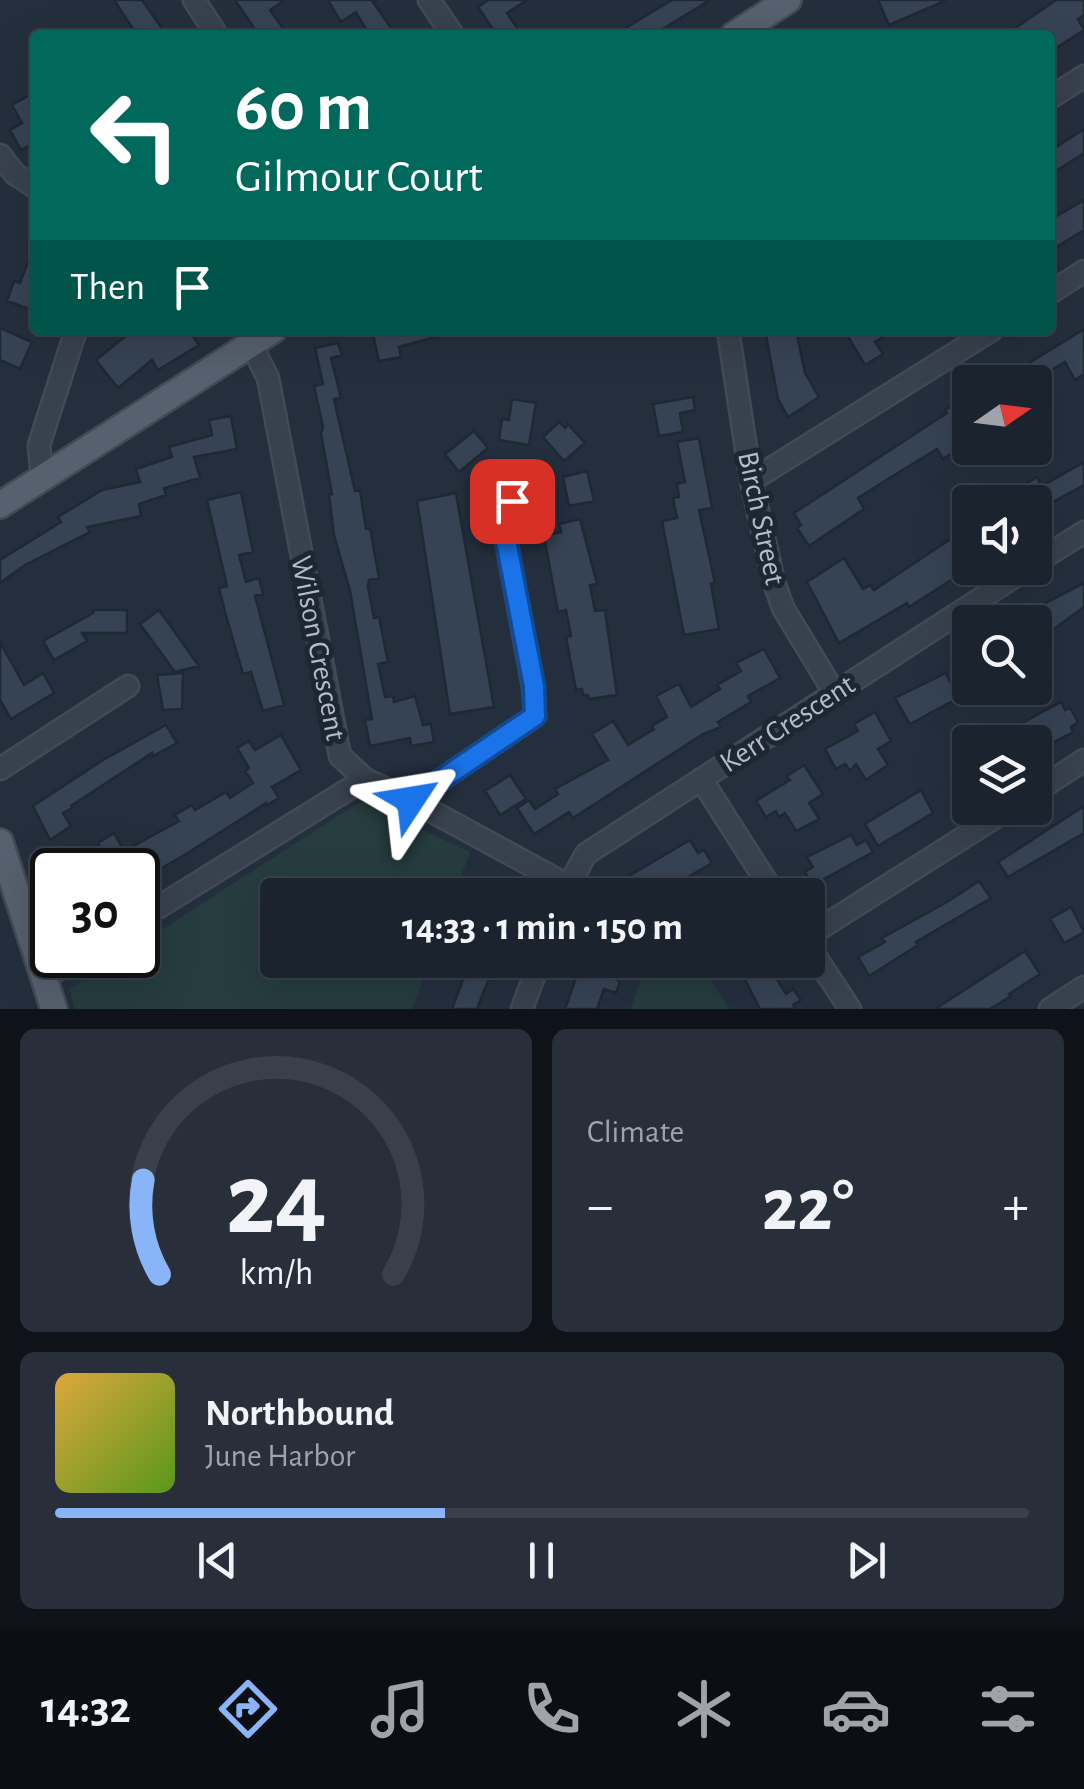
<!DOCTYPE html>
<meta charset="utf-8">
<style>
:root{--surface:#1b232e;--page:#282f3a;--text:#f1f3f6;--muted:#a0a4aa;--line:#39404a;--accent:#8ab4f8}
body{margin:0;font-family:"Alegreya Sans",sans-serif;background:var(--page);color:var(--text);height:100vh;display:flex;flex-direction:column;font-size:38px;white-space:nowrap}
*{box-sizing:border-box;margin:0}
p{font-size:32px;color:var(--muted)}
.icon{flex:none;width:55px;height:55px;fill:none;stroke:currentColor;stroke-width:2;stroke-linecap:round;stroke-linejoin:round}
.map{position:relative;height:1009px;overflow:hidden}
.details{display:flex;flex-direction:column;gap:20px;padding:20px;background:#0f1319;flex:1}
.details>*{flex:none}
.hud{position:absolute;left:30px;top:30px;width:1025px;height:305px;border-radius:10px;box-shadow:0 10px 40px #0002,0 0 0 2px var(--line);background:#00695c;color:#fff;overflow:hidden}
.needle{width:65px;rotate:76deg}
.buttons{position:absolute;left:952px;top:365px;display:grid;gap:20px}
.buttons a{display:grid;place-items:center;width:100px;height:100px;border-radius:10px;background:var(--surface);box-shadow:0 10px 40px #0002,0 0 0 2px var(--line);font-size:50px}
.speed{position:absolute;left:30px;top:848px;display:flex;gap:20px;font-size:50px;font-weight:700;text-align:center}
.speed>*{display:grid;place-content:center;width:130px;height:130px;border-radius:50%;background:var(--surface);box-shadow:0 10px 40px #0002,0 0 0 2px var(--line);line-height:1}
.speed .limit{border:5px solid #111;border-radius:15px;background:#fff;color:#111}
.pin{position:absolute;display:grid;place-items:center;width:85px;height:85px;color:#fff;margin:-42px;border-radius:20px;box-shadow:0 5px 15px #0006}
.me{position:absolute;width:110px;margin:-55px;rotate:57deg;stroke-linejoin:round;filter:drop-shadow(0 0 8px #0008)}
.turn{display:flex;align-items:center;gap:35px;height:210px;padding:0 40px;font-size:45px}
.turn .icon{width:130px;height:130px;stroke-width:2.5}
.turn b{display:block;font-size:70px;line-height:85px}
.then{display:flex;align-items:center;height:95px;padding:0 40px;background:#0003;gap:20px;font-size:38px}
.big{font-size:75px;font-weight:600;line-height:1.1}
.details .tile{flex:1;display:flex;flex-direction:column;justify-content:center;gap:15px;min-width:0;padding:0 35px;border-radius:15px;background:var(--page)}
.details .dial{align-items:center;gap:0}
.dial svg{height:260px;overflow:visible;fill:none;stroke:var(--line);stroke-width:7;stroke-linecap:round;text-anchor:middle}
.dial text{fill:var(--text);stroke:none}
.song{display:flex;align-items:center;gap:30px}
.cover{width:120px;height:120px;border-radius:15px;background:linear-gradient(135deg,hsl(40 70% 55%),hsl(90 70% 35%))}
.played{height:10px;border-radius:5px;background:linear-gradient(90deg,var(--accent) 40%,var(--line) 40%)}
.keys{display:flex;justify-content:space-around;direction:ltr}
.heat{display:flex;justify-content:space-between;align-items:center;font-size:55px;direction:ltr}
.details .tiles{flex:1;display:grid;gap:20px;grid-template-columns:1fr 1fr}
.tile:last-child{grid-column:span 2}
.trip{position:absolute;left:260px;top:878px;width:565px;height:100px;border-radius:10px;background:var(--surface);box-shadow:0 10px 40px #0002,0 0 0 2px var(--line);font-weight:600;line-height:100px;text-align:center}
.tab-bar{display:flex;height:160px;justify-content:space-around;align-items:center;background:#0b0e12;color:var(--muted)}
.tab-bar .icon{width:70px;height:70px}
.tab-bar .selected{color:var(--accent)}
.tab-bar b{font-size:45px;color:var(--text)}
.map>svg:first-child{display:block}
.green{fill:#263c3f}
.building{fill:#364354;stroke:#1f2835;stroke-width:2.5}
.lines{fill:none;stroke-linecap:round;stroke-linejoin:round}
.minor-casing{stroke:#414a57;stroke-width:25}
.major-casing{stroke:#414a57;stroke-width:30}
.minor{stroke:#38414e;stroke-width:20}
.major{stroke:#56606e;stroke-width:25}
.route-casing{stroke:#114b97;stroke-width:25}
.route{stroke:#1a73e8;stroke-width:18}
.labels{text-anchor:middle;stroke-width:10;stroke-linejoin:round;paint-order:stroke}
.street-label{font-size:30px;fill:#b4bcc9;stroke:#1d2633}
</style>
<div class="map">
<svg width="1084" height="1009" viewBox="0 0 1084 1009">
<rect width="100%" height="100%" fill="#242f3e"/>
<!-- green -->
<path class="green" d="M361,801L470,852L454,895H278V960H430L412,1009H75L69,989L122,955H138V945Z
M649,960H697L730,1009H630Z"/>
<!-- building -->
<path class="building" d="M114,0H142L163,30L156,35H137Z
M235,0H285L270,10L288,35H259Z
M328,0H376L373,2L396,35H360L367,31L356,12L341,22Z
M488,0H527L507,13L522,35H497L478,7Z
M672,0H710L653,35H614Z
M878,0H947L889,25Z
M1056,0H1084V15L1078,19L1084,30L1050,52V35H1005Z
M35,92V146L34,143L21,150L10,130L22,123L12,105Z
M1084,129V153L1050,175V151Z
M1084,200V230L1050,251V220Z
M34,246H35V311L7,301L14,281L20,283Z
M0,328L32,342L20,369L0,360Z
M1084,329V374L1075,380L1065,362L1038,378L1041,382H998Z
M133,330H189L199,345L158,370L152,360L118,388L96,360Z
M372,330H446V334L399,347L401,357L379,361Z
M765,330H796L805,373L819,397L788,417L778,399Z
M844,330H895L875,342L883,354L865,365Z
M338,343L342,355L331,358L341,398L334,399L355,491L360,490L366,529L370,528L379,578L369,580L368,587L374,618L379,617L388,662L378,664L385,697L393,696L394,702L415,696L423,725L431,724L434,742L411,746L410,738L370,746L365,720L372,719L350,591L334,535L329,495L332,494L321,434L323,427L314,386L323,384L315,348Z
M970,394V435L959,443L961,447L943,459L937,449L888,479L858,498L864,509L809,546L797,528L801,525L794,513L947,413L945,410Z
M693,397L695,410L680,413L683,432L659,436L653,404Z
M512,399L536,403L529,445L499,440L502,419L509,420Z
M231,416L237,449L194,457L200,478L164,488L166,495L139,504L141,516L87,527L90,532L25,565L0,583V560L61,522L58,517L102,490L140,482L136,469L172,457L169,447L212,435L209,420Z
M559,422L565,428L568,424L585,443L564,461L543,437Z
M474,431L488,448L459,472L445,454Z
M699,438L712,508L699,510L715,583L711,584L719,629L684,635L662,521L677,518L673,498L679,497L677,484L685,482L677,442Z
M1084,462V485L1035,512V502H1014L1029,494L1024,485L1037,477L1042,486Z
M587,471L594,501L569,506L563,477Z
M241,492L253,552L239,555L246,582L259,578L263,594L255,596L284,705L263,711L251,672L243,674L225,612L219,588L227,586L207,500Z
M456,493L494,707L450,714L417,501Z
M580,519L597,584L590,585L595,611L605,610L617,695L589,699L588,695H583L582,689L576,690L566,637L571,636L566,610L558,612L544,536L561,532L559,524Z
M970,526V568L909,607L907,603L839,643L807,582L844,558L863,589L870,585L874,590Z
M1084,583V607L1054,629L1040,606Z
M93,610H127V633H82L87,641L54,660L43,641L93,613Z
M159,610L199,666L175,672L140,624Z
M0,642L24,685L43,673L54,693L11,719L0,700Z
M764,649L780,678L748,696L751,702L718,722L721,727L703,734L573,818L569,812L534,834L517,808L529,800L535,809L558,794L555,789L608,760L592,734L613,721L628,745L654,729L652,726L667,717L656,696L679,684L691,707L720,689L717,685L741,671L736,663Z
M183,673L182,709L163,710L157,675Z
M946,673L958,698L910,724L895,698Z
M1061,702L1065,710L1070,708L1078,722L1071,727L1073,732L1035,752V742H1023L1018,734L1027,728L1024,722Z
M875,712L891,741L878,749L888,765L866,780L856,764L850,771L845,764L836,769L825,749L858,731L854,724Z
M166,725L177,743L153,756L152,753L71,806L72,808L63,813L71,826L50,840L33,806L103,760Z
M281,735L301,770L272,787L279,798L267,805L266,803L183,856L138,881V870H115L110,864L98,843L114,833L124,851L179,821L175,815L192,805L195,810L226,792L230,798L253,783L245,771L249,768L237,748L249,741L255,750Z
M804,765L823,794L809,803L819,819L796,831L785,813L779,817L776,811L766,817L756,801L790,780L787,776Z
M510,775L526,799L500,815L485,791Z
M921,790L933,813L878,846L865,824Z
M1084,806V833L1008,877L998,862Z
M851,835L857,845L866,840L873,852L813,885L805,872L813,867L807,857Z
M690,840L698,853L704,850L712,863L657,895H618L612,886Z
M979,881L991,898L916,942L918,945L869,976L858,957L885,942L882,938L947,902Z
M1071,907L1084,932L1064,943L1050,919Z
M1025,951L1040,974L1009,994L1011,996L990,1009H935Z
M582,960H622L615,979L620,981L616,993L604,989L597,1009H565Z
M735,960H765L786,994L793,989L801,1000L793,1005L795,1009H760Z
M471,970L489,978L477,1009H452L464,977L468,979Z"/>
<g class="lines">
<defs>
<path id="minor" d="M194,0L217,35
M429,0L453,35
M1050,98L1084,76
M0,155L15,174L35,187
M1050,293L1084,271
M728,330L751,481L774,582L783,608L834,692
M251,344L268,378L340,756L365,779L411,800L567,885
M42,478L39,445L76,330
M751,481L992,330
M1035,563L1084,532
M0,769L128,686
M701,779L775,895
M1035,792L1084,760
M411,800L535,716L533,686L504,530L512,501
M564,894L586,854L1028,568
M138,920L365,779
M808,936L1010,808
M808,945L850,1009
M44,978L82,955
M522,1009L540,960
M1050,1009L1084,987"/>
<path id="major" d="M734,35L788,0
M0,505L273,330
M0,842L54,1009"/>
</defs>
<!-- minor casing -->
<use href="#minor" class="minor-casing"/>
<!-- major casing -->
<use href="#major" class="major-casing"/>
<!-- minor -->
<use href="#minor" class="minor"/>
<!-- major -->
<use href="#major" class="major"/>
</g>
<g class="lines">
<defs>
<path id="route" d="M411,800L535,716L534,686L504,530L512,501"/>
</defs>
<!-- route casing -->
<use href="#route" class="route-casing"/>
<!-- route -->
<use href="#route" class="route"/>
</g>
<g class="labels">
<!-- street labels -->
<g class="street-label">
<text transform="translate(762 518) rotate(78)" y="10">Birch Street</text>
<text transform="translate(319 648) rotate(79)" y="10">Wilson Crescent</text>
<text transform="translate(787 723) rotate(-33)" y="10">Kerr Crescent</text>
</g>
</g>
</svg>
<div class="buttons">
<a><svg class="needle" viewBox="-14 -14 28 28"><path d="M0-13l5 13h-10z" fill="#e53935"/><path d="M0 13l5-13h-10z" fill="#a0a4aa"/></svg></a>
<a><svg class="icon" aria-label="sound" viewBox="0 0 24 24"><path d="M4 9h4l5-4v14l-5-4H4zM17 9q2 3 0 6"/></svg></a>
<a><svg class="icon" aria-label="search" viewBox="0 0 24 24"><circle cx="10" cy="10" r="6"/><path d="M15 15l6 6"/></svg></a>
<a><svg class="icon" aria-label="layers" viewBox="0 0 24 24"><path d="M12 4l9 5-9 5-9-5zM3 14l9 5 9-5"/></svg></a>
</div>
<div class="speed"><div class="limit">30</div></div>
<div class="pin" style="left:512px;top:501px;background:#d93025"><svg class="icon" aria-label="arrive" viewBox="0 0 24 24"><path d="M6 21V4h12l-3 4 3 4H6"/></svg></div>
<svg class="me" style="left:411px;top:800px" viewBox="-20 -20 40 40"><path d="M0-17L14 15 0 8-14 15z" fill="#1a73e8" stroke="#fff" stroke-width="4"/></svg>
<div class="trip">14:33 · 1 min · 150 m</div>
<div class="hud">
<div class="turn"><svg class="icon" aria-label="left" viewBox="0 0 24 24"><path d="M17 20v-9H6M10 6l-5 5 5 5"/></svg><div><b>60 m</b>Gilmour Court</div></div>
<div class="then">Then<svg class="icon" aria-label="arrive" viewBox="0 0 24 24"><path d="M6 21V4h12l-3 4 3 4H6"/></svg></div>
</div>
</div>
<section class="details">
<div class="tiles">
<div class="tile dial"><svg viewBox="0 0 100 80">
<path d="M14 69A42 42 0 1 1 86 69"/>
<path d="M14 69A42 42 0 0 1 9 40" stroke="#8ab4f8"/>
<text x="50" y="56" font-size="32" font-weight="700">24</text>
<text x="50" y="72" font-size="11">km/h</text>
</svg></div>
<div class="tile"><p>Climate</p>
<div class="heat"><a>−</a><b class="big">22°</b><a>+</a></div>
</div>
<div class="tile">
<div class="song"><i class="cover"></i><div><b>Northbound</b><p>June Harbor</p></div></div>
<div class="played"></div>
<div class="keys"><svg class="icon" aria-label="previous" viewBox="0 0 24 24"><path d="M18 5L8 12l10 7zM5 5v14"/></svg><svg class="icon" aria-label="pause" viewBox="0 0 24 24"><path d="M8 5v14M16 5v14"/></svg><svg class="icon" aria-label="next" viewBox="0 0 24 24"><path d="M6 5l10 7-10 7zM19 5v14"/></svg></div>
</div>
</div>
</section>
<nav class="tab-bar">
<b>14:32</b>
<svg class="icon selected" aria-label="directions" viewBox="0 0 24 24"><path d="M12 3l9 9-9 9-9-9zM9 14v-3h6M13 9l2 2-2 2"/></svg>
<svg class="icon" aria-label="music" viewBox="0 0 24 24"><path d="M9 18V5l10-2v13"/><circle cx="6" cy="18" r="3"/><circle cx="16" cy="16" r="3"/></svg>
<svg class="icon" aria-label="phone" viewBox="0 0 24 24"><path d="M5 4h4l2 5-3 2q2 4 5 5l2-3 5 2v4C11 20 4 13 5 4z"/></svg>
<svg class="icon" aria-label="climate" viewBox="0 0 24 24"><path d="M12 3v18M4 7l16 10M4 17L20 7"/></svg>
<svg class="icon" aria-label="car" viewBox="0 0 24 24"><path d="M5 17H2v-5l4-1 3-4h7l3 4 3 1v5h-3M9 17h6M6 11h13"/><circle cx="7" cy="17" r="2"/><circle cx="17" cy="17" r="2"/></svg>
<svg class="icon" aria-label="filters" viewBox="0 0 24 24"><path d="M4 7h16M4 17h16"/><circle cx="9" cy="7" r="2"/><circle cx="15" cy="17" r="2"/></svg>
</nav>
